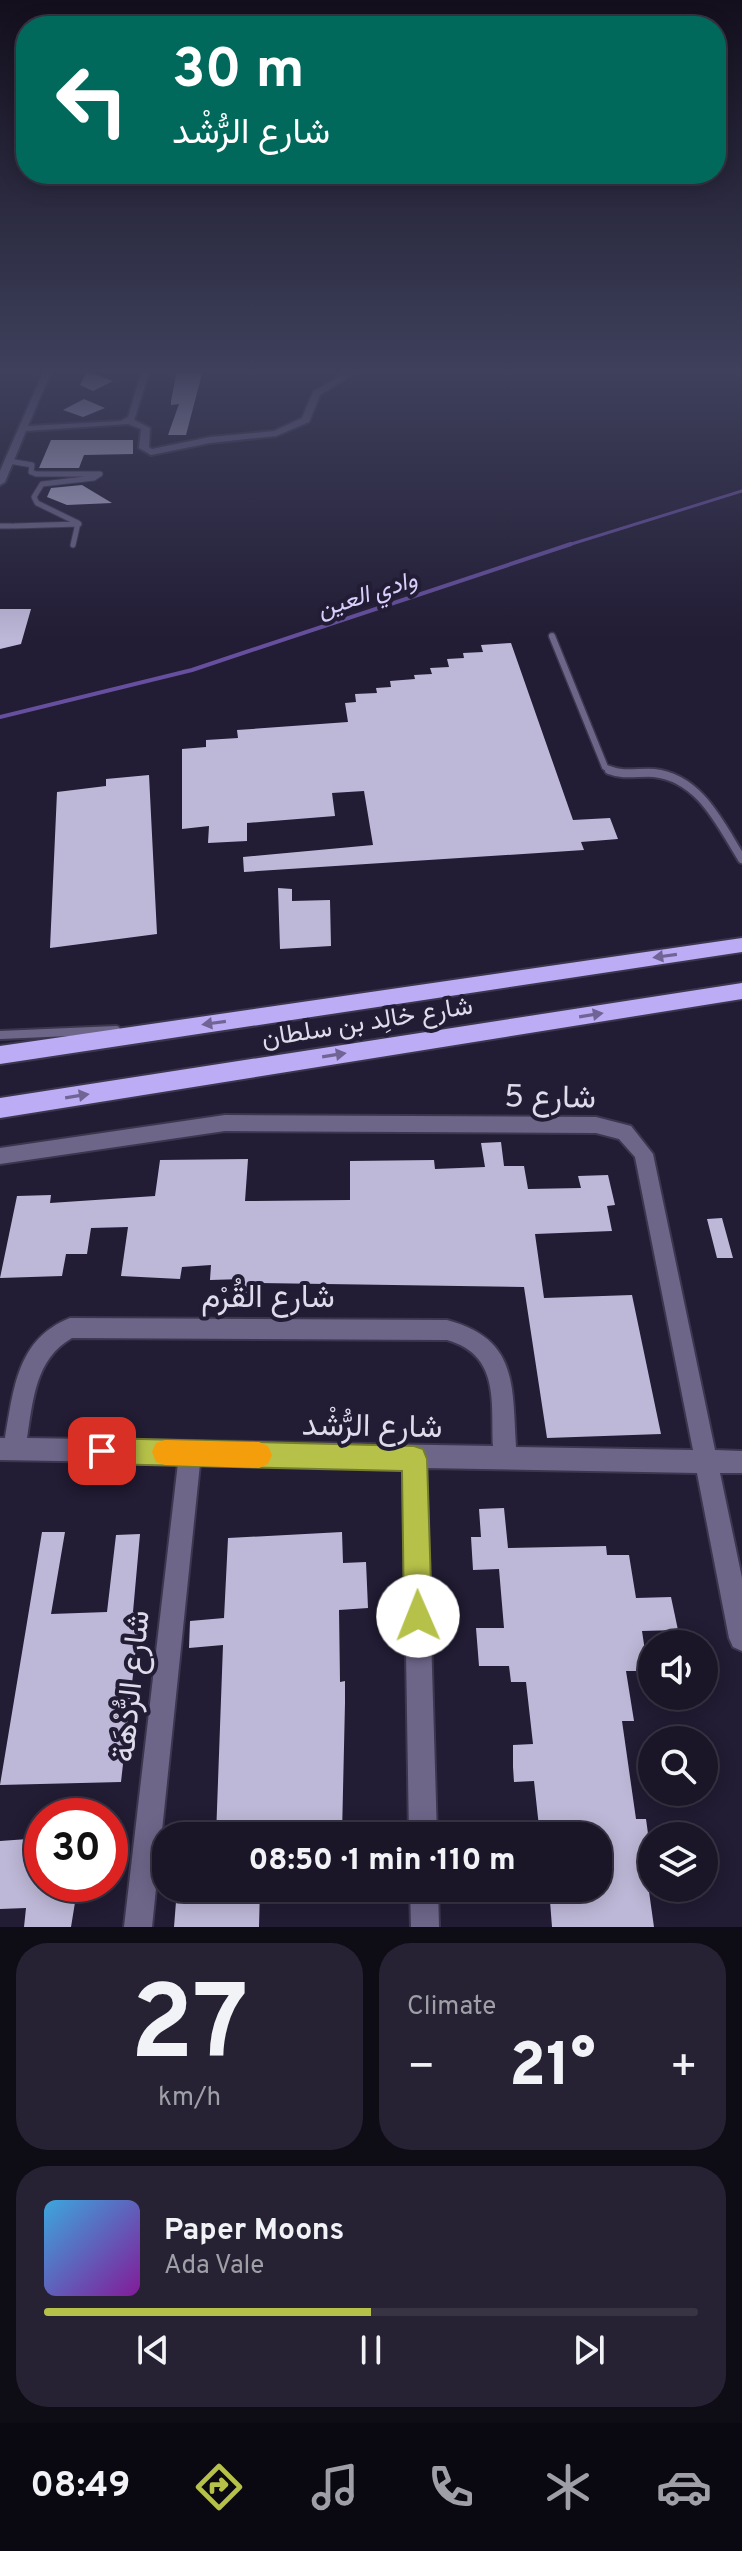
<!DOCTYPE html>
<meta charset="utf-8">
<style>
:root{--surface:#1a1527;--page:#272233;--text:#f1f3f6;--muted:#9f9fa7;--line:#383444;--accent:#b6c149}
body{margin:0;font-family:Overpass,Vazirmatn,sans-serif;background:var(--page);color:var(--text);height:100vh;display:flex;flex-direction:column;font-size:30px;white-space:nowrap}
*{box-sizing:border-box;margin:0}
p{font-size:26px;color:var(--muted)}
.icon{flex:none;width:44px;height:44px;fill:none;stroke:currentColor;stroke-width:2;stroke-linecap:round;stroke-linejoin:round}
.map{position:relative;height:1927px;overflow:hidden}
.sheet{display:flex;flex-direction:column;gap:16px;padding:16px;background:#0e0c15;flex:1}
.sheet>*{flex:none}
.hud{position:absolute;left:16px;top:16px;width:710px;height:168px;border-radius:32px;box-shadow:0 4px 20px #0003,0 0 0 2px var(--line);background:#00695c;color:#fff;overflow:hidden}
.fabs{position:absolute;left:638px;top:1630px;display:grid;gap:16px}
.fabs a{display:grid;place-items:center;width:80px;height:80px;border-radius:50%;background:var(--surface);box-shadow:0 4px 20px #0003,0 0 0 2px var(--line);font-size:40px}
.speed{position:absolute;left:24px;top:1798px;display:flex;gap:16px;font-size:40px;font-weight:700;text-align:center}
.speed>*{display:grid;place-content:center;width:104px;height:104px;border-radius:50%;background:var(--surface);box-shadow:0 4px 20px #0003,0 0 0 2px var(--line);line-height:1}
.speed .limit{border:12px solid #d22;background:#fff;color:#111}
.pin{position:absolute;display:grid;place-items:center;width:68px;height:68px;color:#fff;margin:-34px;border-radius:16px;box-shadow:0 4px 12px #0006}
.me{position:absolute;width:88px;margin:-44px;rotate:359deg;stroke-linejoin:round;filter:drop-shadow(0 0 6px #0008)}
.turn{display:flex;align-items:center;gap:28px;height:168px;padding:0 24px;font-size:36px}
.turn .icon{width:104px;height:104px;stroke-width:2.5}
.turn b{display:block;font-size:56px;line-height:68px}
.big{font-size:60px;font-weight:800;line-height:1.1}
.sheet .widget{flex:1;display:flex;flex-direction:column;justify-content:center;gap:12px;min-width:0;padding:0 28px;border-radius:32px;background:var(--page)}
.sheet .dial{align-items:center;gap:0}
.dial b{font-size:104px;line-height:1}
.song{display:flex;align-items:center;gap:24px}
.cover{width:96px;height:96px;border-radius:12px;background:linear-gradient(135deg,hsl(200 70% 55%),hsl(290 70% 35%))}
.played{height:8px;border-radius:4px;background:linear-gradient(90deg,var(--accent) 50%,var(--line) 50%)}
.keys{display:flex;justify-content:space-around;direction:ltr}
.heat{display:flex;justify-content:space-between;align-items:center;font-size:44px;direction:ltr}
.sheet .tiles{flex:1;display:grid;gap:16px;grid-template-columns:1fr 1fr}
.widget:last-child{grid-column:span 2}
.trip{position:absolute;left:152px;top:1822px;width:460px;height:80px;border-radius:32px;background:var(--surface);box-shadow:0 4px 20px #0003,0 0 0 2px var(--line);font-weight:800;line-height:80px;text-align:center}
.menu{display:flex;height:128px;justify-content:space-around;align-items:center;background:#0a0810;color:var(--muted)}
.menu .icon{width:56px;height:56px}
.menu .selected{color:var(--accent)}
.menu b{font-size:36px;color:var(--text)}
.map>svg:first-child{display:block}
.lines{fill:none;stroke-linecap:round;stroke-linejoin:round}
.stream-far1{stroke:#664f9e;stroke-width:3}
.stream{stroke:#664f9e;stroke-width:4}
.building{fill:#beb8d8}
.lane-far2-casing{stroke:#3c374e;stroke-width:7}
.lane-far1-casing{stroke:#3c374e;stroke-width:9}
.lane-casing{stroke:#3c374e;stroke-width:12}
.street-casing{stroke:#3c374e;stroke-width:4}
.primary-casing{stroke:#3c374e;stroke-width:4}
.lane-far2{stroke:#6e6689;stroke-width:5}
.lane-far1{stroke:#6e6689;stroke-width:6}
.lane{stroke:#6e6689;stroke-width:8}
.street{fill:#6e6689;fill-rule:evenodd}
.primary{fill:#bcabf5;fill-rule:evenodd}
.oneway{fill:#6f6494}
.route{fill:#b6c149;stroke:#767d2f;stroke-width:2}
.slow{fill:#f59e0b}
.labels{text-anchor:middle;stroke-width:8;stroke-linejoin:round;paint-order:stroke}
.far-water-label{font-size:24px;font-style:italic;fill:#d8cffb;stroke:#221c34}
.street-label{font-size:26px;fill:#dedbeb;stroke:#221c34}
.near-street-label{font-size:32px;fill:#dedbeb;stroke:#221c34}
</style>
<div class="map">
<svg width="742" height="1927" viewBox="0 0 742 1927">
<rect width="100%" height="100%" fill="#221c34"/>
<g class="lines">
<!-- stream-far1 -->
<path class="stream-far1" d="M565,546L742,491"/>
<!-- stream -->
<path class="stream" d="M0,717L192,670L571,544"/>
</g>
<!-- building -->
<path class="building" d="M177,370H203L186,435H168L179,404L171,405V401Z
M87,371L113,381L93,391L80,385Z
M84,399L105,408L83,417L63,410Z
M51,440H133V454L84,455L79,468H39Z
M82,485L112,503L67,505L47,497L51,488Z
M0,609H31L21,644L0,649Z
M511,643L573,820L610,818L618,839L581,842L584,850L244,872L243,857L373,845L364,791L332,793L335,816L247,823V841L208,843L209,826L182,829V749L206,747V740L238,738L237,730L348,722L345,703L356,702L355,694L377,693L376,688L391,687L390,681L415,679L414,675L432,674L430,668L449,667L447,659L464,658L463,653L483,652L481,645Z
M149,775L157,934L50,948L57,792L106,786V779Z
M278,888L292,889V901L330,900L331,946L280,949Z
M501,1142L504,1166H524L528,1189L581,1188L578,1176L608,1175L615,1205L607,1206L612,1231L535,1234L544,1298L632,1295L661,1434L547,1438L524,1287L259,1283V1293H242L243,1279L210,1280L211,1265L182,1267L180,1279L121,1276L128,1227L91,1228L87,1254H66L62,1276L0,1278L17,1196L51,1195L50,1203L155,1196L160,1160L248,1159L245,1201L350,1200V1161L434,1160L435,1169L485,1167L481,1143Z
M722,1218L733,1258H717L707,1219Z
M504,1508L508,1548L606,1546L607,1555H629L636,1598L671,1597L678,1630L642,1631L648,1671H626L634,1721H622L636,1819H646L650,1848L643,1849L654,1927H552L549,1888H598V1836H540L534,1781L514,1782L513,1767V1745L533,1744L526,1682H511L509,1666H479L476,1628H504L499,1569L473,1570L471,1537H481L479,1509Z
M42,1532H65L51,1614L107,1612L116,1535L140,1534L133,1612H140L121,1782L0,1785Z
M342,1532L343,1563L366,1562L368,1608L339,1610L340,1682L345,1681V1703L342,1834L216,1836L223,1645L189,1648L190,1621L224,1618L228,1538Z
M42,1838V1884H78L71,1927H24L26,1908L0,1909V1841Z
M220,1888H260L259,1927H174L177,1889Z"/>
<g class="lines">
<defs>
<path id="lane-far2" d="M9,461L32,465L31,472L36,474H100L94,478L42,484L34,497L37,503L78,523L73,545
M0,526H11
M14,526L79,524"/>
<path id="lane-far1" d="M552,636L605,767L614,772"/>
<path id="lane" d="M609,770C624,776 638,772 654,773C700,778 720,824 742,859
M0,1035L116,1030"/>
<path id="street" d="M44,370H52L28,426L121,421L128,417L142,370H150L134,420L150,428L149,447L152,449L210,437L274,431L302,418L313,392L350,370H360L320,395L309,422L276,436L210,443L151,455L139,448L141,429L128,424L26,431L5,482L0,485V471Z
M225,1115L596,1117L631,1126L653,1154L715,1450L742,1451V1473H720L742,1578V1651L733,1647L729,1638L697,1473L426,1468L437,1836H409L403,1467L200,1464L152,1927H124L178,1463L0,1460V1438H5C14,1388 17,1339 70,1318L447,1320C518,1339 512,1384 516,1447L693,1450L635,1157L619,1139L596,1133L225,1131L0,1164V1148ZM72,1338L447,1340C500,1355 491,1402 493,1446L27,1438C33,1401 35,1359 72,1338Z
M410,1888H438L439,1927H411Z"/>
<path id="primary" d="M742,938V952L0,1064V1046Z
M742,983V999L0,1118V1098Z"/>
</defs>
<!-- lane-far2 casing -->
<use href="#lane-far2" class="lane-far2-casing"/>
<!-- lane-far1 casing -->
<use href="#lane-far1" class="lane-far1-casing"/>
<!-- lane casing -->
<use href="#lane" class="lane-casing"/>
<!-- street casing -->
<use href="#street" class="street-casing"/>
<!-- primary casing -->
<use href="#primary" class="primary-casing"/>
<!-- lane-far2 -->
<use href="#lane-far2" class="lane-far2"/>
<!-- lane-far1 -->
<use href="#lane-far1" class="lane-far1"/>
<!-- lane -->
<use href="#lane" class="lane"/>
<!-- street -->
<use href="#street" class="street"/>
<!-- primary -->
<use href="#primary" class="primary"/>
</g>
<!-- one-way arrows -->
<defs><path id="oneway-solid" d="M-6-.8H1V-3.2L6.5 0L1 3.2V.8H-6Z" transform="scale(2)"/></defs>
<g class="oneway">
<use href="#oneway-solid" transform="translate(665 956) rotate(172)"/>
<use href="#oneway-solid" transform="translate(591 1015) rotate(-9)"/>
<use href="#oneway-solid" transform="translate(214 1023) rotate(172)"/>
<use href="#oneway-solid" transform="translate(334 1055) rotate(-9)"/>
<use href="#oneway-solid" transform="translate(77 1096) rotate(-9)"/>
</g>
<!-- sky -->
<linearGradient id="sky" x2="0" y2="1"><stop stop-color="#130f1d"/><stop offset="0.58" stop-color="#3e405c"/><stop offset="1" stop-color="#3e405c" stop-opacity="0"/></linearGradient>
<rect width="742" height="640" fill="url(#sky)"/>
<!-- route -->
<path class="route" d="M102,1438L414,1446L423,1449L427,1459L432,1616L428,1626L418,1630L408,1626L404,1616L402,1471L102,1464L93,1460L89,1451L93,1442Z"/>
<!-- slow -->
<path class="slow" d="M165,1440L259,1442L268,1446L272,1455L268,1464L259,1468L165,1465L156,1462L152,1452L156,1443Z"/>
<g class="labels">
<!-- far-water labels -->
<g class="far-water-label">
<text transform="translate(367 594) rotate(-18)" y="8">وادي العين</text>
</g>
<!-- street labels -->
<g class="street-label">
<text transform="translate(367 1021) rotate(-9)" y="9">شارع خالِد بن سلطان</text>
</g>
<!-- near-street labels -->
<g class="near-street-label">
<text transform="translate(550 1096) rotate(1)" y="11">شارع 5</text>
<text x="268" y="1307">شارع القُرْم</text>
<text transform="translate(372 1425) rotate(1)" y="11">شارع الرُّشْد</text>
<text transform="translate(130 1686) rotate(-84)" y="11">شارع الرُّدْهَة</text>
</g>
</g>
</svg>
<div class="fabs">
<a><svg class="icon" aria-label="sound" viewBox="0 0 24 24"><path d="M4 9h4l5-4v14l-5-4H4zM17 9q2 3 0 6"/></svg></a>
<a><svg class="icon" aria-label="search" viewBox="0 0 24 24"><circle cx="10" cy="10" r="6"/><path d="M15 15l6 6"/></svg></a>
<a><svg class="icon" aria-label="layers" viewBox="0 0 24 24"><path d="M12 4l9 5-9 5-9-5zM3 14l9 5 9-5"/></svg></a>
</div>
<div class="speed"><div class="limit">30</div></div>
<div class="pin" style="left:102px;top:1451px;background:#d93025"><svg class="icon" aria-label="arrive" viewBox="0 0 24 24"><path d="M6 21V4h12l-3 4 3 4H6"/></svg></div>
<svg class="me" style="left:418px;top:1616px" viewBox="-20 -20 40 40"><circle r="19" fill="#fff"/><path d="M0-13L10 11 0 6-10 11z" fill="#b6c149"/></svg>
<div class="trip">08:50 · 1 min · 110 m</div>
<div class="hud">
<div class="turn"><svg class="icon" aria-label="left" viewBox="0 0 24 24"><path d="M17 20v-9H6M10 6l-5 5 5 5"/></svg><div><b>30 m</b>شارع الرُّشْد</div></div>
</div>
</div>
<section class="sheet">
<div class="tiles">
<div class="widget dial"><b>27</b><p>km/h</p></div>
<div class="widget"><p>Climate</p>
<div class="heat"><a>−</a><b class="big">21°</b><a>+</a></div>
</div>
<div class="widget">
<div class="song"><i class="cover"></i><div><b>Paper Moons</b><p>Ada Vale</p></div></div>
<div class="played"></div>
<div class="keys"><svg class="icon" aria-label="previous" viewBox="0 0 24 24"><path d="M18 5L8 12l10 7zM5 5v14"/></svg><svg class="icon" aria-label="pause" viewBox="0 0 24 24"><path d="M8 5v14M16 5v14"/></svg><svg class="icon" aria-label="next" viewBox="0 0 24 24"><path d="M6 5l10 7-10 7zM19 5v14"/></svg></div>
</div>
</div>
</section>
<nav class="menu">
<b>08:49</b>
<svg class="icon selected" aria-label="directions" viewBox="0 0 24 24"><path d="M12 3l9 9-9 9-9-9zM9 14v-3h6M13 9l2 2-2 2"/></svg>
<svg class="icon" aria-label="music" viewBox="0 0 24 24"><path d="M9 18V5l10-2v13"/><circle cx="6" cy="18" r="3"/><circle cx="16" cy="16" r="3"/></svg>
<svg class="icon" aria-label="phone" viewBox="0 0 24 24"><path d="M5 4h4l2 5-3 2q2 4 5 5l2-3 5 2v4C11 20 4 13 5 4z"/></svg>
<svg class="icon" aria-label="climate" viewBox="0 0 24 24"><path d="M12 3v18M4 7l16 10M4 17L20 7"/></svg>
<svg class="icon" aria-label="car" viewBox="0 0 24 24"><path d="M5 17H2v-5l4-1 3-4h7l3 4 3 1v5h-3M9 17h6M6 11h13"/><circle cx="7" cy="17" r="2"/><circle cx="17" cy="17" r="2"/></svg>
</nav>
